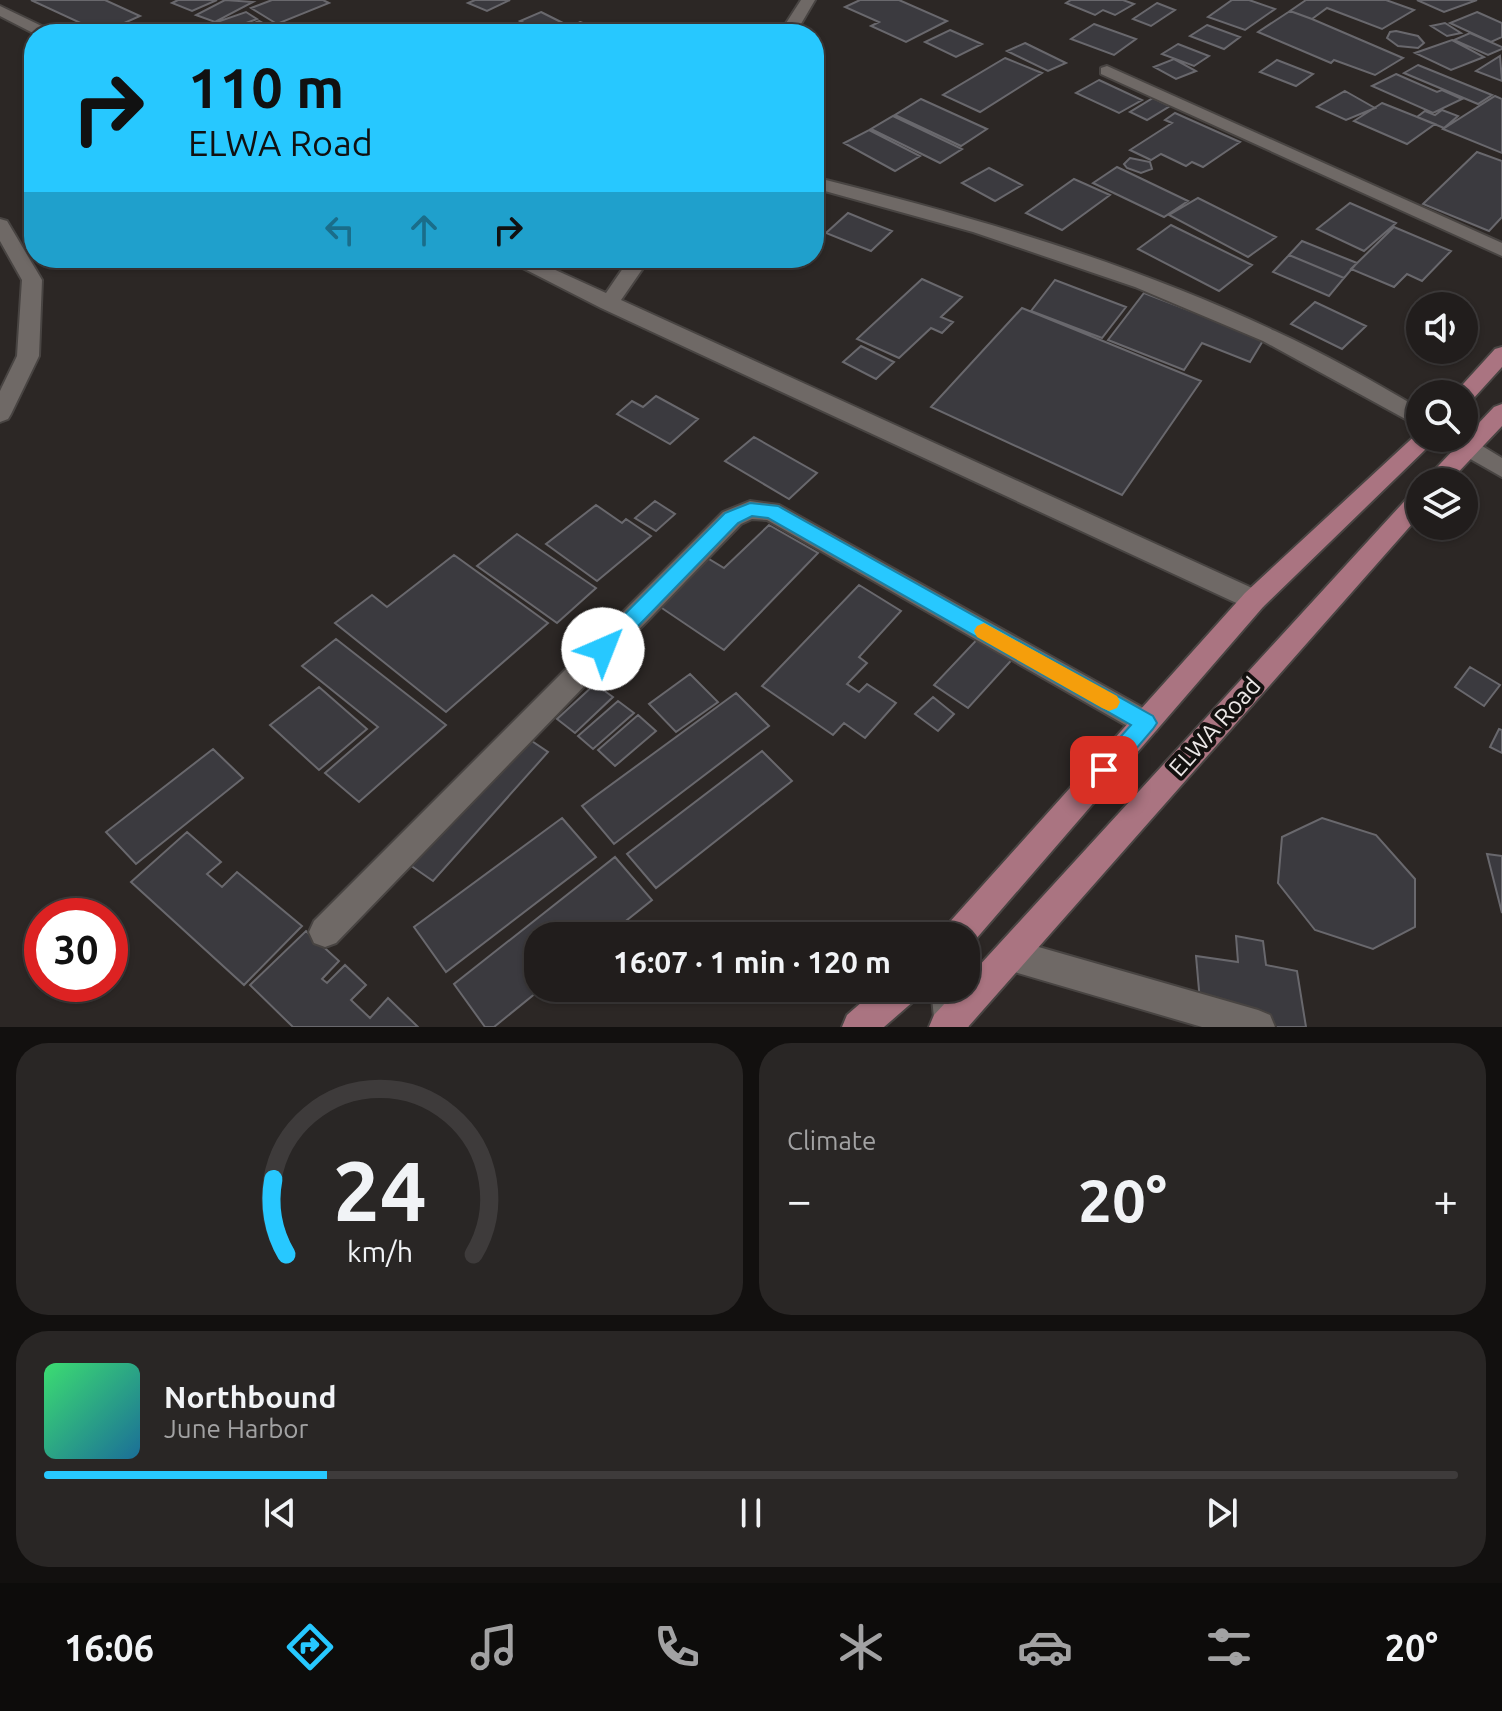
<!DOCTYPE html>
<meta charset="utf-8">
<style>
:root{--surface:#211d1c;--page:#292625;--text:#f1f3f6;--muted:#a2a2a3;--line:#3e3b3b;--accent:#27c8ff}
body{margin:0;font-family:Ubuntu,sans-serif;background:var(--page);color:var(--text);height:100vh;display:flex;flex-direction:column;font-size:30px;white-space:nowrap}
*{box-sizing:border-box;margin:0}
p{font-size:26px;color:var(--muted)}
.icon{flex:none;width:44px;height:44px;fill:none;stroke:currentColor;stroke-width:2;stroke-linecap:round;stroke-linejoin:round}
.map{position:relative;height:1027px;overflow:hidden}
.side{display:flex;flex-direction:column;gap:16px;padding:16px;background:#12100f;flex:1}
.side>*{flex:none}
.banner{position:absolute;left:24px;top:24px;width:800px;height:244px;border-radius:32px;box-shadow:0 2px 6px #0004,0 0 0 2px var(--line);background:#27c8ff;color:#111;overflow:hidden}
.fabs{position:absolute;left:1406px;top:292px;display:grid;gap:16px}
.fabs a{display:grid;place-items:center;width:72px;height:72px;border-radius:50%;background:var(--surface);box-shadow:0 2px 6px #0004,0 0 0 2px var(--line);font-size:40px}
.speed{position:absolute;left:24px;top:898px;display:flex;gap:16px;font-size:40px;font-weight:700;text-align:center}
.speed>*{display:grid;place-content:center;width:104px;height:104px;border-radius:50%;background:var(--surface);box-shadow:0 2px 6px #0004,0 0 0 2px var(--line);line-height:1}
.speed .limit{border:12px solid #d22;background:#fff;color:#111}
.pin{position:absolute;display:grid;place-items:center;width:68px;height:68px;color:#fff;margin:-34px;border-radius:16px;box-shadow:0 4px 12px #0006}
.me{position:absolute;width:88px;margin:-44px;rotate:44deg;stroke-linejoin:round;filter:drop-shadow(0 0 6px #0008)}
.turn{display:flex;align-items:center;gap:28px;height:168px;padding:0 32px;font-size:36px}
.turn .icon{width:104px;height:104px;stroke-width:2.5}
.turn b{display:block;font-size:56px;line-height:68px}
.lanes{display:flex;align-items:center;height:76px;padding:0 32px;background:#0003;justify-content:center;gap:40px;direction:ltr}
.lanes .off{opacity:.35}
.big{font-size:60px;font-weight:700;line-height:1.1}
.side .tile{flex:1;display:flex;flex-direction:column;justify-content:center;gap:12px;min-width:0;padding:0 28px;border-radius:32px;background:var(--page)}
.side .dial{align-items:center;gap:0}
.dial svg{height:208px;overflow:visible;fill:none;stroke:var(--line);stroke-width:7;stroke-linecap:round;text-anchor:middle}
.dial text{fill:var(--text);stroke:none}
.song{display:flex;align-items:center;gap:24px}
.cover{width:96px;height:96px;border-radius:12px;background:linear-gradient(135deg,hsl(140 70% 55%),hsl(200 70% 35%))}
.played{height:8px;border-radius:4px;background:linear-gradient(90deg,var(--accent) 20%,var(--line) 20%)}
.keys{display:flex;justify-content:space-around;direction:ltr}
.heat{display:flex;justify-content:space-between;align-items:center;font-size:44px;direction:ltr}
.side .tiles{flex:1;display:grid;gap:16px;grid-template-columns:1fr 1fr}
.tile:last-child{grid-column:span 2}
.trip{position:absolute;left:524px;top:922px;width:456px;height:80px;border-radius:32px;background:var(--surface);box-shadow:0 2px 6px #0004,0 0 0 2px var(--line);font-weight:700;line-height:80px;text-align:center}
.menu{display:flex;height:128px;justify-content:space-around;align-items:center;background:#0d0c0b;color:var(--muted)}
.menu .icon{width:56px;height:56px}
.menu .selected{color:var(--accent)}
.menu b{font-size:36px;color:var(--text)}
.map>svg:first-child{display:block}
.building{fill:#3b3a3f;stroke:#69686d;stroke-width:2}
.lines{fill:none;stroke-linecap:round;stroke-linejoin:round}
.minor-casing{stroke:#484442;stroke-width:4}
.major-casing{stroke:#484442;stroke-width:4}
.minor{fill:#6f6966;fill-rule:evenodd}
.major{fill:#aa7481;fill-rule:evenodd}
.route{fill:#27c8ff;stroke:#1982a6;stroke-width:2}
.slow{fill:#f59e0b}
.labels{text-anchor:middle;stroke-width:8;stroke-linejoin:round;paint-order:stroke}
.street-label{font-size:24px;fill:#ebe7e6;stroke:#13110f}
</style>
<div class="map">
<svg width="1502" height="1027" viewBox="0 0 1502 1027">
<rect width="100%" height="100%" fill="#2c2725"/>
<!-- building -->
<path class="building" d="M31,0H105L140,16L102,33Z
M178,0H217L192,11L172,3Z
M225,0L253,2L215,22L196,15Z
M272,0H323L329,3L277,24L251,8Z
M475,0H510L487,11L468,3Z
M860,0H899L947,21L906,42L871,26L879,22L845,7Z
M1071,0H1123L1134,4L1115,15L1103,10L1095,15L1066,3Z
M1232,0H1249L1275,9L1245,30L1208,17Z
M1306,0H1386L1414,10L1382,29L1327,8L1312,19L1290,11Z
M1417,0H1477L1444,12Z
M1157,3L1175,10L1151,26L1133,19Z
M1290,11L1312,19L1403,58L1375,75L1334,60L1331,63L1258,32Z
M246,12L257,19L222,32L211,24Z
M541,12L565,24L543,33L520,21Z
M1477,12L1502,23V37L1491,42L1450,23Z
M259,21L270,27L253,34L232,32Z
M580,22L602,30L595,34H558Z
M1445,23L1461,33L1447,36L1431,26Z
M1094,24L1136,39L1114,55L1071,39Z
M1207,25L1240,37L1224,49L1190,36Z
M950,30L982,44L956,57L925,42Z
M1396,31L1418,36L1424,43L1418,48L1398,46L1387,38L1390,32Z
M1470,33L1502,47V49L1488,55L1454,40Z
M1452,40L1484,57L1451,70L1415,53Z
M1025,43L1066,63L1048,71L1007,51Z
M1178,44L1209,56L1194,66L1162,54Z
M1500,56L1502,81L1476,71Z
M1005,58L1042,73L980,112L943,95Z
M1174,59L1196,71L1176,79L1154,67Z
M1277,60L1313,74L1296,86L1260,72Z
M1418,65L1492,95L1478,104L1404,73Z
M1396,74L1437,92L1442,90L1462,99L1433,113L1372,86Z
M1099,80L1142,100L1119,113L1076,93Z
M1345,91L1375,108L1346,120L1317,107Z
M1495,96L1502,99V153L1443,129Z
M1153,98L1170,106L1147,120L1130,112Z
M921,99L987,129L961,146L895,115Z
M1382,103L1435,124L1407,144L1354,121Z
M1442,110L1458,116L1444,128L1417,117L1425,111L1435,115Z
M1175,113L1240,142L1203,167L1192,162L1186,166L1161,154L1151,160L1130,150L1172,123L1165,120Z
M893,116L962,149L940,163L871,129Z
M869,130L920,156L895,171L844,143Z
M1477,152L1502,161V217L1489,231L1423,204Z
M1130,158L1150,162L1152,169L1141,173L1127,168L1124,164Z
M1117,167L1188,201L1164,217L1093,183Z
M989,168L1022,185L995,201L962,183Z
M1074,179L1110,195L1062,230L1026,213Z
M1198,198L1276,237L1248,257L1169,215Z
M1350,203L1396,223L1364,251L1317,229Z
M848,213L892,231L871,251L826,233Z
M1171,225L1252,265L1219,291L1138,249Z
M1394,227L1451,251L1422,281L1407,274L1394,287L1351,269Z
M1302,241L1357,263L1344,278L1289,255Z
M1289,255L1344,278L1329,296L1273,272Z
M922,279L962,297L941,317L953,322L942,333L931,328L899,358L857,339Z
M1055,280L1126,307L1102,338L1031,311Z
M1144,293L1264,339L1250,362L1202,343L1184,370L1108,340Z
M1315,302L1366,326L1342,349L1291,324Z
M1022,308L1201,381L1122,495L931,407Z
M861,346L894,362L876,379L843,362Z
M656,396L698,419L670,444L617,414L632,401L643,407Z
M754,437L817,473L789,499L725,461Z
M655,501L675,514L656,531L635,518Z
M596,505L622,523L626,519L651,536L597,581L546,544Z
M769,525L818,553L724,650L644,596L694,550L724,568Z
M517,534L596,588L557,623L477,566Z
M454,555L548,623L446,712L335,623L372,595L387,607Z
M859,585L901,611L859,657L867,663L847,684L859,692L867,684L896,703L865,738L844,723L833,735L762,686Z
M985,631L1018,653L968,708L934,685Z
M336,639L446,725L359,802L325,773L378,727L302,666Z
M1470,667L1500,685L1484,706L1455,687Z
M690,674L718,702L676,732L649,704Z
M595,684L613,697L575,733L557,719Z
M319,687L367,729L319,770L270,725Z
M736,693L769,726L614,844L582,806Z
M933,697L954,714L938,731L915,714Z
M618,701L634,713L593,749L578,736Z
M638,715L656,731L615,766L598,750Z
M514,729L548,752L433,881L397,856Z
M1499,729L1502,730V753L1490,747Z
M213,749L243,778L136,864L106,832Z
M762,751L792,781L656,888L627,854Z
M562,818L596,857L446,972L414,927Z
M1322,818L1376,835L1415,879V927L1373,949L1315,930L1278,883L1282,837Z
M187,832L221,862L207,874L222,887L237,872L302,926L244,985L131,882Z
M1487,854L1502,856V913Z
M615,857L652,900L607,936H538V988H542L494,1027H485L454,984Z
M306,931L339,961L322,979L327,983L345,965L366,985L351,1000L370,1018L388,998L418,1027H293L250,985Z
M1236,936L1263,941L1266,965L1297,971L1306,1027H1221L1202,1024L1196,956L1238,962Z"/>
<g class="lines">
<defs>
<path id="minor" d="M801,0H815L795,34H779Z
M0,6L52,31L55,34H35L0,16Z
M1107,66L1502,243V256L1101,74V68Z
M814,177C971,216 1129,262 1275,331C1325,354 1373,381 1420,409V427L1263,341L1135,287L973,232L814,188Z
M0,219L7,221L42,280L39,356L11,414L8,419L0,422V391L17,356L22,280L0,241Z
M503,258H529L606,293L630,258H650L621,300L1263,593L1267,600L1263,607L1254,610L1245,607L601,308Z
M1464,435L1502,458V477L1444,444L1441,438H1464Z
M750,501L779,505L1156,715L1160,723L1156,731L1146,735L1136,731L767,520L752,519L741,524L336,943L325,947L314,943L309,932L314,921L723,512Z
M1011,939L1258,1010L1270,1015L1275,1027H1202L1011,971L1000,966L995,955L1000,944Z
M931,988H963L969,1027H935Z"/>
<path id="major" d="M1502,347V367L1472,400L1464,402V394H1454L1495,349Z
M1502,404V426L1449,482H1423L1494,407Z
M1420,431V438H1434L1431,444L1263,607L969,947L966,948V936H942L947,925L1245,593Z
M1420,490V515L968,1027H929L934,1015L959,988H966V980L1412,493Z
M878,988H919L915,1000L884,1027H842L847,1015Z"/>
</defs>
<!-- minor casing -->
<use href="#minor" class="minor-casing"/>
<!-- major casing -->
<use href="#major" class="major-casing"/>
<!-- minor -->
<use href="#minor" class="minor"/>
<!-- major -->
<use href="#major" class="major"/>
</g>
<!-- route -->
<path class="route" d="M750,503L778,506L1153,716L1157,723L1153,729L1112,777L1104,780L1097,777L1093,770L1097,763L1131,725L768,518L752,516L738,523L610,655L603,657L596,655L593,649L596,643L725,513Z"/>
<!-- slow -->
<path class="slow" d="M984,623L1117,696L1120,702L1117,708L1109,711L1102,708L977,637L974,631L977,626Z"/>
<g class="labels">
<!-- street labels -->
<g class="street-label">
<text transform="translate(1215 727) rotate(-48)" y="8">ELWA Road</text>
</g>
</g>
</svg>
<div class="fabs">
<a><svg class="icon" aria-label="sound" viewBox="0 0 24 24"><path d="M4 9h4l5-4v14l-5-4H4zM17 9q2 3 0 6"/></svg></a>
<a><svg class="icon" aria-label="search" viewBox="0 0 24 24"><circle cx="10" cy="10" r="6"/><path d="M15 15l6 6"/></svg></a>
<a><svg class="icon" aria-label="layers" viewBox="0 0 24 24"><path d="M12 4l9 5-9 5-9-5zM3 14l9 5 9-5"/></svg></a>
</div>
<div class="speed"><div class="limit">30</div></div>
<div class="pin" style="left:1104px;top:770px;background:#d93025"><svg class="icon" aria-label="arrive" viewBox="0 0 24 24"><path d="M6 21V4h12l-3 4 3 4H6"/></svg></div>
<svg class="me" style="left:603px;top:649px" viewBox="-20 -20 40 40"><circle r="19" fill="#fff"/><path d="M0-13L10 11 0 6-10 11z" fill="#27c8ff"/></svg>
<div class="trip">16:07 · 1 min · 120 m</div>
<div class="banner">
<div class="turn"><svg class="icon" aria-label="right" viewBox="0 0 24 24"><path d="M7 20v-9h11M14 6l5 5-5 5"/></svg><div><b>110 m</b>ELWA Road</div></div>
<div class="lanes"><svg class="icon off" aria-label="left" viewBox="0 0 24 24"><path d="M17 20v-9H6M10 6l-5 5 5 5"/></svg><svg class="icon off" aria-label="ahead" viewBox="0 0 24 24"><path d="M12 20V5M6 11l6-6 6 6"/></svg><svg class="icon" aria-label="right" viewBox="0 0 24 24"><path d="M7 20v-9h11M14 6l5 5-5 5"/></svg></div>
</div>
</div>
<section class="side">
<div class="tiles">
<div class="tile dial"><svg viewBox="0 0 100 80">
<path d="M14 69A42 42 0 1 1 86 69"/>
<path d="M14 69A42 42 0 0 1 9 40" stroke="#27c8ff"/>
<text x="50" y="56" font-size="32" font-weight="700">24</text>
<text x="50" y="72" font-size="11">km/h</text>
</svg></div>
<div class="tile"><p>Climate</p>
<div class="heat"><a>−</a><b class="big">20°</b><a>+</a></div>
</div>
<div class="tile">
<div class="song"><i class="cover"></i><div><b>Northbound</b><p>June Harbor</p></div></div>
<div class="played"></div>
<div class="keys"><svg class="icon" aria-label="previous" viewBox="0 0 24 24"><path d="M18 5L8 12l10 7zM5 5v14"/></svg><svg class="icon" aria-label="pause" viewBox="0 0 24 24"><path d="M8 5v14M16 5v14"/></svg><svg class="icon" aria-label="next" viewBox="0 0 24 24"><path d="M6 5l10 7-10 7zM19 5v14"/></svg></div>
</div>
</div>
</section>
<nav class="menu">
<b>16:06</b>
<svg class="icon selected" aria-label="directions" viewBox="0 0 24 24"><path d="M12 3l9 9-9 9-9-9zM9 14v-3h6M13 9l2 2-2 2"/></svg>
<svg class="icon" aria-label="music" viewBox="0 0 24 24"><path d="M9 18V5l10-2v13"/><circle cx="6" cy="18" r="3"/><circle cx="16" cy="16" r="3"/></svg>
<svg class="icon" aria-label="phone" viewBox="0 0 24 24"><path d="M5 4h4l2 5-3 2q2 4 5 5l2-3 5 2v4C11 20 4 13 5 4z"/></svg>
<svg class="icon" aria-label="climate" viewBox="0 0 24 24"><path d="M12 3v18M4 7l16 10M4 17L20 7"/></svg>
<svg class="icon" aria-label="car" viewBox="0 0 24 24"><path d="M5 17H2v-5l4-1 3-4h7l3 4 3 1v5h-3M9 17h6M6 11h13"/><circle cx="7" cy="17" r="2"/><circle cx="17" cy="17" r="2"/></svg>
<svg class="icon" aria-label="filters" viewBox="0 0 24 24"><path d="M4 7h16M4 17h16"/><circle cx="9" cy="7" r="2"/><circle cx="15" cy="17" r="2"/></svg>
<b>20°</b>
</nav>
